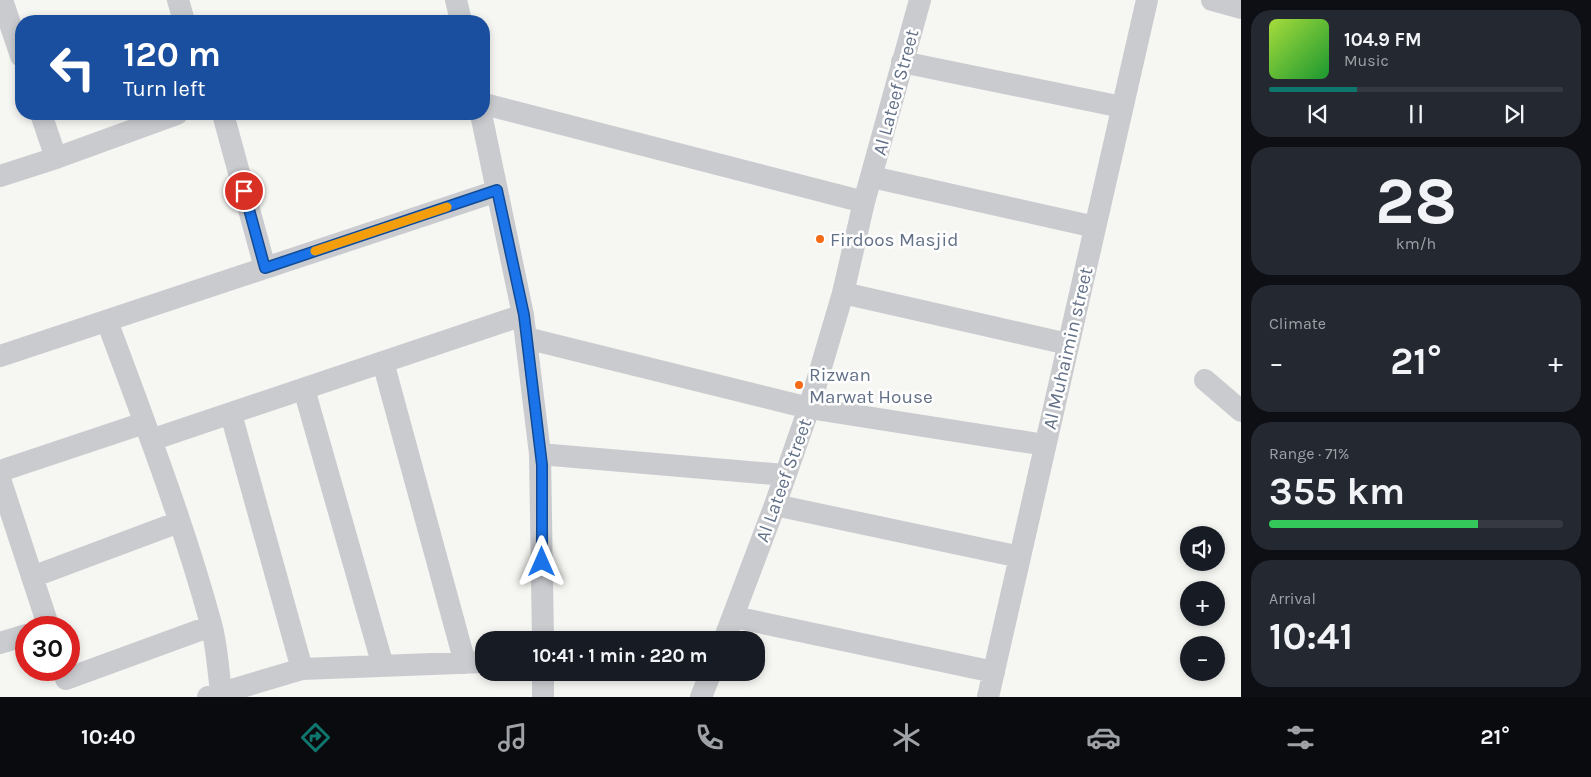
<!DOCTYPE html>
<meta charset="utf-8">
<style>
:root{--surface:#171b24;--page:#242831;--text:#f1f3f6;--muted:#9ea1a6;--line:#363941;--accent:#0f766e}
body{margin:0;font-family:Karla,sans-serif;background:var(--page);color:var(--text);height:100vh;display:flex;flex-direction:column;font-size:19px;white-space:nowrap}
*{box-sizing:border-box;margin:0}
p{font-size:16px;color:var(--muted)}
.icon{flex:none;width:28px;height:28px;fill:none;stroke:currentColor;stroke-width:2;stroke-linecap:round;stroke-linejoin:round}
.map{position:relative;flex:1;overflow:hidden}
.details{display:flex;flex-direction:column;gap:10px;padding:10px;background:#0d0f14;width:350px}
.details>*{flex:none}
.guide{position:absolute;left:15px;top:15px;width:475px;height:105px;border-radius:20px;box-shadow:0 2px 8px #0003;background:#1a4fa0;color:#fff;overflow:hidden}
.controls{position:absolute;left:1180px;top:526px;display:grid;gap:10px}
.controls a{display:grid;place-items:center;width:45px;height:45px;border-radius:50%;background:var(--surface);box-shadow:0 2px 8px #0003;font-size:25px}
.speed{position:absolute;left:15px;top:616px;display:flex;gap:10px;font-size:25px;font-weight:700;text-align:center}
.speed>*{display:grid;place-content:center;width:65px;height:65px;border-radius:50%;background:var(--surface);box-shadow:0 2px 8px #0003;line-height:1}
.speed .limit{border:8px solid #d22;background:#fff;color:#111}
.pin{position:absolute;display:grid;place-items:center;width:42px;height:42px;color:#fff;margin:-21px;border:2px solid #fff;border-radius:50%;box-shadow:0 1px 5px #0007}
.me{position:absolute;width:55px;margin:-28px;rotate:0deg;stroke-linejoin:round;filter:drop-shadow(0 0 4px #0008)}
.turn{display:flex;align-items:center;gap:18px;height:105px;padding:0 25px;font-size:22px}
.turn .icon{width:65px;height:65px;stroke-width:2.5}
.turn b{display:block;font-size:35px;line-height:42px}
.big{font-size:38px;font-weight:700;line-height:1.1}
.details .tile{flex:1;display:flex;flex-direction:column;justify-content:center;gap:8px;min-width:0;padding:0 18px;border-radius:20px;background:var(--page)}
.details .dial{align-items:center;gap:0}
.dial b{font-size:65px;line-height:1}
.song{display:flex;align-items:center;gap:15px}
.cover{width:60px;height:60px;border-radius:8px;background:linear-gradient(135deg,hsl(80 70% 55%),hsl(130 70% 35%))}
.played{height:5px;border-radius:2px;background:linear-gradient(90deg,var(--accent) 30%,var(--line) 30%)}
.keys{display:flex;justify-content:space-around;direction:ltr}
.heat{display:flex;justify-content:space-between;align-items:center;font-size:28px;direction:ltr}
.charge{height:8px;border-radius:4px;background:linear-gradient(90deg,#34c759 71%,var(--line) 0)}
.trip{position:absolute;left:475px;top:631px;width:290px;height:50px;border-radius:20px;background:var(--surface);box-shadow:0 2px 8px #0003;font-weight:700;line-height:50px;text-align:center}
.tab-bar{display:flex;height:80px;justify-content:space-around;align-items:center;background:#090b0e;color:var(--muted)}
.tab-bar .icon{width:35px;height:35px}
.tab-bar .on{color:var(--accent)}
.tab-bar b{font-size:22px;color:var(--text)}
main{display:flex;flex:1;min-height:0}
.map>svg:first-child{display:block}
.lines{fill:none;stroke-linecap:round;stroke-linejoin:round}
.minor{stroke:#c9cbcf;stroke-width:22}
.route-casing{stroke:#114b97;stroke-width:12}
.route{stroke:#1a73e8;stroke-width:9}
.slow{stroke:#f59e0b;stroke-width:9}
.poi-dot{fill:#f56b15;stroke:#fff;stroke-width:2}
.labels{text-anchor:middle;stroke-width:5;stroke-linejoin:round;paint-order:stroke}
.street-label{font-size:19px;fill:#637188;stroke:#fff}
.poi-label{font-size:19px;fill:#637188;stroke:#fff;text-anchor:start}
</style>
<main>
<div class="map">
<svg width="1241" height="697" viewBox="0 0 1241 697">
<rect width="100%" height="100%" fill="#f6f7f3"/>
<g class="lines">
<!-- minor -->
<path class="minor" d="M2,0L21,56
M178,0L184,21
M456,0L461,21
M1212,0L1241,8
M902,62L1122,107
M484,104L864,202
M41,114L56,158
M223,114L265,268
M481,114L523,315L540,454L543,640
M0,176L56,158L177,114
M872,177L1095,227
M843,293L1068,344
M107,321C144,421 183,521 211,624C217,646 218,669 221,692
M526,338L809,408L1045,445
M0,356L497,191
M383,362L465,663
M1205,380L1241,411
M304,389L383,666
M231,414L302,669
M151,440L523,315
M540,454L785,475
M0,471L144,423
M0,479L49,628
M775,505L1020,557
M32,577L179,522
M734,617L994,672
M724,640L775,505L809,408L843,293L864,202L920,0
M0,643L26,635
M543,672V697
M66,679L211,626
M208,697L302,669L484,662
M701,697L711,672
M988,697L1147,0"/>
</g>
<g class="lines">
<defs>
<path id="route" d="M244,191L265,268L497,190L524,315L542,465V562"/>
</defs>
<!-- route casing -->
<use href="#route" class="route-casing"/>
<!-- route -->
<use href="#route" class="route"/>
<!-- slow -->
<path class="slow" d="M315,251L447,207"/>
</g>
<!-- markers -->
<g class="poi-dot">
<circle cx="820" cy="239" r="5"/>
<circle cx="799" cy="385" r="5"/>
</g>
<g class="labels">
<!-- street labels -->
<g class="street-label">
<text transform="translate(895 92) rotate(-75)" y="7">Al Lateef Street</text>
<text transform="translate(1067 348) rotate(-77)" y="7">Al Muhaimin street</text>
<text transform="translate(783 480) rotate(-70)" y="7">Al Lateef Street</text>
</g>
<!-- poi labels -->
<g class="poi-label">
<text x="830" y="246">Firdoos Masjid</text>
<text x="809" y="381">Rizwan<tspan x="809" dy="22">Marwat House</tspan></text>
</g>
</g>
</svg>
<div class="controls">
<a><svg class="icon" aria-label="sound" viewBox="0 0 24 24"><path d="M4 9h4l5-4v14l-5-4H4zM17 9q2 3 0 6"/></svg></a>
<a>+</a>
<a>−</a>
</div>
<div class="speed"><div class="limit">30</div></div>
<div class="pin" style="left:244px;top:191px;background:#d93025"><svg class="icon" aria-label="arrive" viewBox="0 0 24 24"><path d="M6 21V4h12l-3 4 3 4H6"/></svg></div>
<svg class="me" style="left:542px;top:562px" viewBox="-20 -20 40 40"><path d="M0-17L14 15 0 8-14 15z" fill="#1a73e8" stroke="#fff" stroke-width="4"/></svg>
<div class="trip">10:41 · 1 min · 220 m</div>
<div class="guide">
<div class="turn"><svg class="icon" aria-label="left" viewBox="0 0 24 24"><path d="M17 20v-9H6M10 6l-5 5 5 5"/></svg><div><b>120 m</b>Turn left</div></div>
</div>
</div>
<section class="details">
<div class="tile">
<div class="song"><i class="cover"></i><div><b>104.9 FM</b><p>Music</p></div></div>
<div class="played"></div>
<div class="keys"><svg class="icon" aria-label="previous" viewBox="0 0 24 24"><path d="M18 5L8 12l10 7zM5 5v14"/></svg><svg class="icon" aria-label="pause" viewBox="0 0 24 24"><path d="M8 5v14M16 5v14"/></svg><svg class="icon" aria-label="next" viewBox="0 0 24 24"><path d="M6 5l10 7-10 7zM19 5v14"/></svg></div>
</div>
<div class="tile dial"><b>28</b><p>km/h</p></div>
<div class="tile"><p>Climate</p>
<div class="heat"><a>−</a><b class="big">21°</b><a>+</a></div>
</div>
<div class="tile"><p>Range · 71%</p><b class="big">355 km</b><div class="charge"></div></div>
<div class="tile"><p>Arrival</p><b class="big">10:41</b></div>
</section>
</main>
<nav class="tab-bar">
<b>10:40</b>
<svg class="icon on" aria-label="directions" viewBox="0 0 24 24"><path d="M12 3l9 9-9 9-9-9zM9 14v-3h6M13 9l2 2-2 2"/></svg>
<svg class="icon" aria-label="music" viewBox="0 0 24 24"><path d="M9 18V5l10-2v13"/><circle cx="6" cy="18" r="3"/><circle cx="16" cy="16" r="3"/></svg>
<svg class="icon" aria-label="phone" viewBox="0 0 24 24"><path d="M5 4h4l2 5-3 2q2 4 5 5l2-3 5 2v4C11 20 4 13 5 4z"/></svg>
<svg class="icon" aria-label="climate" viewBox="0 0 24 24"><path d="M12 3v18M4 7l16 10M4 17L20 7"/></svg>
<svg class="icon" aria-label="car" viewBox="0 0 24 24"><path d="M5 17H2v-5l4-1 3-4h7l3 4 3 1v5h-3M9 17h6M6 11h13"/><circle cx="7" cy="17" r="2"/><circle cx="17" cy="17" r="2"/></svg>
<svg class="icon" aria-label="filters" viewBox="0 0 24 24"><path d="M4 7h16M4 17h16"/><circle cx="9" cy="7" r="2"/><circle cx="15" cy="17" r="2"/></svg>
<b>21°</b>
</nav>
